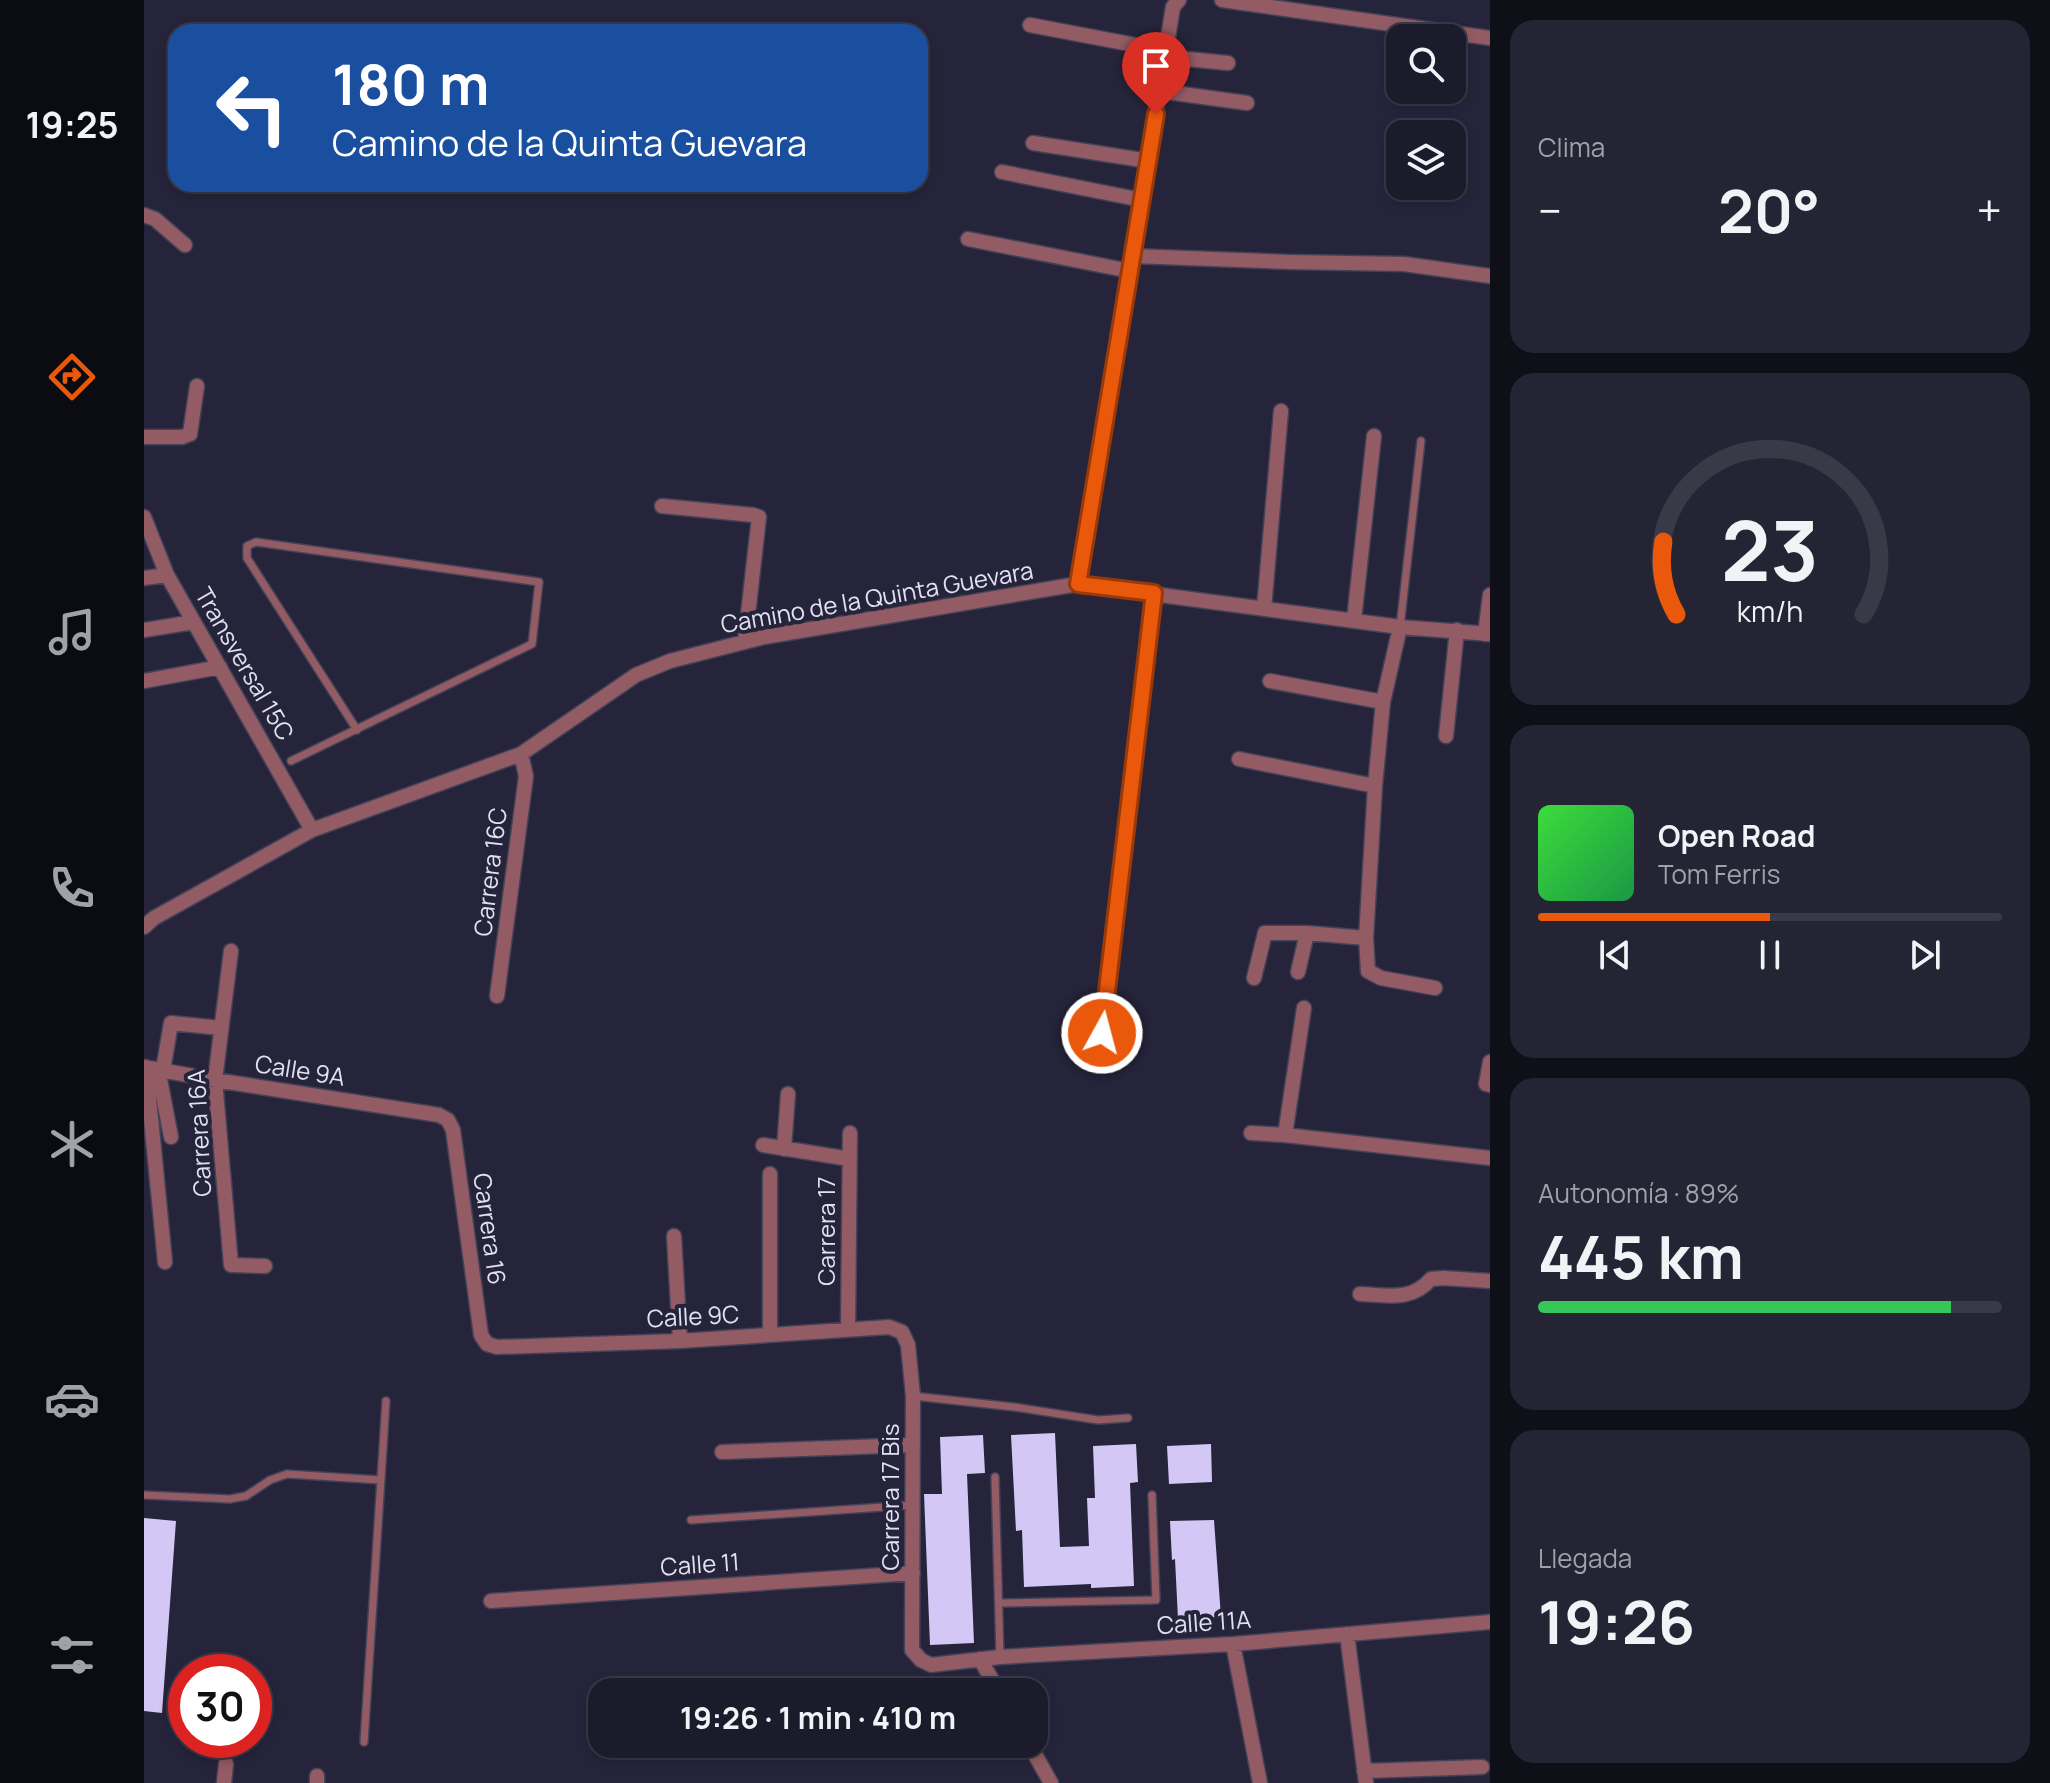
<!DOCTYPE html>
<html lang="es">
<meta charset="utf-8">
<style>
:root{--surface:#1c1b2c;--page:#252434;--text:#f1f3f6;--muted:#a0a1a9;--line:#3a3948;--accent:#ea580c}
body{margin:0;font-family:Manrope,sans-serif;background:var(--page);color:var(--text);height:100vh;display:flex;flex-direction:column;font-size:30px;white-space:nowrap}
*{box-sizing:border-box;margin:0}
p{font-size:26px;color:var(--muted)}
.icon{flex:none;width:44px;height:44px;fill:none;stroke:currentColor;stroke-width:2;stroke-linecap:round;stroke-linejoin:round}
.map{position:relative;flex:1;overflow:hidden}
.panel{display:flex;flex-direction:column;gap:20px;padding:20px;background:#0f0f18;width:560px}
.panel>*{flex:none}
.banner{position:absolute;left:24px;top:24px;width:760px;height:168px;border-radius:24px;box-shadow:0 4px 12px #0003,0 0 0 2px var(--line);background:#1a4fa0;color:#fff;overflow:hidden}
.buttons{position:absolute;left:1242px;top:24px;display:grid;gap:16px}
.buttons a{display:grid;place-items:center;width:80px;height:80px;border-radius:16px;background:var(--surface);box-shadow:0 4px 12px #0003,0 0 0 2px var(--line);font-size:40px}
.speed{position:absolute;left:24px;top:1654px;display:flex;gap:16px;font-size:40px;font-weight:700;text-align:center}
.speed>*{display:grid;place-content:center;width:104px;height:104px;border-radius:50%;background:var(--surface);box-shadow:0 4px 12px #0003,0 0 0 2px var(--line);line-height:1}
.speed .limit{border:12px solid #d22;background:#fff;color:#111}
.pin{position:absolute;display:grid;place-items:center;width:68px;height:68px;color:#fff;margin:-82px -34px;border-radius:50% 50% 50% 0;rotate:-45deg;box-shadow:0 0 8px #0007}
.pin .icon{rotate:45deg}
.me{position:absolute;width:88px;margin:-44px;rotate:7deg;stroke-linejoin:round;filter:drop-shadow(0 0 6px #0008)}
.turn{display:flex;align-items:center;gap:28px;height:168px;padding:0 32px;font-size:36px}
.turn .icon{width:104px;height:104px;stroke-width:2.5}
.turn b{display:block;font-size:56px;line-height:68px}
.big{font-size:60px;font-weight:700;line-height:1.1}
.panel .widget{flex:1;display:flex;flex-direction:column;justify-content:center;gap:12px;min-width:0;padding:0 28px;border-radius:24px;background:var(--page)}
.panel .dial{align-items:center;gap:0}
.dial svg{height:208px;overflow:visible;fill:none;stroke:var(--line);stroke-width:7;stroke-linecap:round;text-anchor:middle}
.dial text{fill:var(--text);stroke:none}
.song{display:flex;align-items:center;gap:24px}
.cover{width:96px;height:96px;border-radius:12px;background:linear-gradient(135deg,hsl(120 70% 55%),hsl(140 70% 35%))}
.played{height:8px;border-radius:4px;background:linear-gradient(90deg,var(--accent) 50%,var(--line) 50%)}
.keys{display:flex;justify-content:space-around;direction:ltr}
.heat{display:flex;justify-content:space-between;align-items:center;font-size:44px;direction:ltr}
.charge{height:12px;border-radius:6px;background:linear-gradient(90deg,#34c759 89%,var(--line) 0)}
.trip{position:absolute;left:444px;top:1678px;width:460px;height:80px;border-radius:24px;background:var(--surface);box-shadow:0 4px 12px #0003,0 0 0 2px var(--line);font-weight:700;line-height:80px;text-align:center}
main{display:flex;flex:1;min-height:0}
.tab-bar{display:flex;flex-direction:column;width:144px;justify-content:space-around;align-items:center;background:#0b0b12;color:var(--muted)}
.tab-bar .icon{width:56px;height:56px}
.tab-bar .current{color:var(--accent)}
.tab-bar b{font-size:36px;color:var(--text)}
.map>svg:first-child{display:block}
.building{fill:#d3c8f5}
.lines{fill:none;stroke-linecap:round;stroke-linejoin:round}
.service-casing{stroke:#444258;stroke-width:10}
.minor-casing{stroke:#444258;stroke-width:17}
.service{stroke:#935b63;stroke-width:7}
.minor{stroke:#935b63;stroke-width:14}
.route-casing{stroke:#983908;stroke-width:20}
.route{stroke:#ea580c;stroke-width:14}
.labels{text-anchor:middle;stroke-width:8;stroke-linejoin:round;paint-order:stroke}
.street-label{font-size:24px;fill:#e2e1f0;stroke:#26243b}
</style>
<main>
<nav class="tab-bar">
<b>19:25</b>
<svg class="icon current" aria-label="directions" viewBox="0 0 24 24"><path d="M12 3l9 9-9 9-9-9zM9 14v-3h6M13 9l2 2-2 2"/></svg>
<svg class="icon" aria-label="music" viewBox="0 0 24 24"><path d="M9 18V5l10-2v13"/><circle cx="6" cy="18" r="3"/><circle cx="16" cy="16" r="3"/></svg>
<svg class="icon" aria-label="phone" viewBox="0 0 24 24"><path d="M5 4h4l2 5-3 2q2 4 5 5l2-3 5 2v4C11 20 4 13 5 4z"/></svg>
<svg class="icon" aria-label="climate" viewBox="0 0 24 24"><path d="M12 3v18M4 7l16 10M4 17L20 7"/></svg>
<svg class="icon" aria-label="car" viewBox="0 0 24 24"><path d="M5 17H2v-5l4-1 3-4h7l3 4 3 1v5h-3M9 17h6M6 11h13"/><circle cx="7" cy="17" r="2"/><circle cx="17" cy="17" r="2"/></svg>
<svg class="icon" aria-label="filters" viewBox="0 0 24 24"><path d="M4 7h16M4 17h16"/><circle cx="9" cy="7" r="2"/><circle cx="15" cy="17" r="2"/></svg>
</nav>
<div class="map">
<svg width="1346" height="1783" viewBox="0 0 1346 1783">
<rect width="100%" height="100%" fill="#26243b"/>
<!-- building -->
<path class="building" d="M911,1433L916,1547L945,1546L943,1498H951L949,1446L992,1444L994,1482L986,1483L990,1586L947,1588V1584L880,1587L878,1530L872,1531L867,1435Z
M839,1435L841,1473L823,1474L830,1643L786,1645L780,1494H798L796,1437Z
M1067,1444L1068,1482L1025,1484L1023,1446Z
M0,1518L32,1521L18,1713L0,1711Z
M1070,1520L1077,1617L1034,1619L1031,1559L1028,1560L1026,1521Z"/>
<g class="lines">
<defs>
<path id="service" d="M1256,627L1277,441
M147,761L388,644L395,582L112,542L103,546V558L213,730
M769,1396L870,1407L954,1420L984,1418
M851,1477L856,1657
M0,1495L86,1499L102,1496L126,1480L143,1474L237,1480
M547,1520L769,1505
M855,1603L1012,1600L1008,1495
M220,1742L242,1401"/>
<path id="minor" d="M1078,0L1346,38
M886,25L1023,51
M1022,57L1084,63
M1016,91L1103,103
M889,143L1005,161
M858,172L998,200
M0,215L11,219L41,245
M824,239L986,271
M989,256L1145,262L1260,264L1346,276
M0,437H38L46,434L53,386
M518,506L609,515L615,517L601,641
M0,517L23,575L168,830
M0,578L23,575
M934,584L1029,7L1035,0
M1120,609L1137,411
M1210,620L1230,436
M1256,627L1239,702L1231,786L1222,938L1224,971L1237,978L1291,988
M0,630L50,622
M1341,634L1346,595
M0,681L76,667
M1126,681L1239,702
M1302,736L1313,630
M1095,759L1231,786
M0,927L10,918L168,830L377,754L492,675L526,661L620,637L934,584L1256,627L1346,634
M87,951L71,1080L87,1265L121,1266
M1154,972L1163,933
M1110,978L1121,933H1163L1222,938
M353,996L382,776L377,754
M958,1033L1010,593
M1346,1062L1342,1084L1346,1085
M0,1067L71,1080L295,1115L304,1120L309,1130L337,1335L343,1344L353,1347L536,1341L745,1327L758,1332L764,1345L769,1396L768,1650L777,1660L787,1665L856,1657L1089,1644L1346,1622
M2,1067L21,1262
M14,1069L27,1137
M19,1070L27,1023L77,1028
M1107,1133L1141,1135L1346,1158
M1141,1135L1160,1008
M619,1145L706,1159
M640,1149L644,1094
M530,1236L536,1341
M1216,1294C1243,1295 1267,1302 1287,1279L1300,1278L1346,1281
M704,1330L706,1133
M626,1335V1174
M578,1452L768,1445
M347,1601L769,1573
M1203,1634L1222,1783
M1089,1644L1116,1783
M836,1659L855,1692
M885,1744L907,1783
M1220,1771L1338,1767
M80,1783L82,1764
M173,1783V1776"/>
</defs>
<!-- service casing -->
<use href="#service" class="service-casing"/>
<!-- minor casing -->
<use href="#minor" class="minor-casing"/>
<!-- service -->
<use href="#service" class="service"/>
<!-- minor -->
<use href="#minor" class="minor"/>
</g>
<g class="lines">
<defs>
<path id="route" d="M958,1033L1010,593L934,584L1012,114"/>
</defs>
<!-- route casing -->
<use href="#route" class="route-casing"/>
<!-- route -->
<use href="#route" class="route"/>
</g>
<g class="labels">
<!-- street labels -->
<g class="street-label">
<text transform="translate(733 598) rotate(-10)" y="8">Camino de la Quinta Guevara</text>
<text transform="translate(100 664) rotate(60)" y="8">Transversal 15C</text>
<text transform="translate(347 872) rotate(-83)" y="8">Carrera 16C</text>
<text transform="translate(156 1071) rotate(9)" y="8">Calle 9A</text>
<text transform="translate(56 1133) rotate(-93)" y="8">Carrera 16A</text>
<text transform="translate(345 1229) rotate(82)" y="8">Carrera 16</text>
<text transform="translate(683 1231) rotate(-90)" y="8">Carrera 17</text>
<text transform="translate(549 1317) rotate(-3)" y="8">Calle 9C</text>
<text transform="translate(747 1497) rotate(-90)" y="8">Carrera 17 Bis</text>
<text transform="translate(556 1565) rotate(-4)" y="8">Calle 11</text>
<text transform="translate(1060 1623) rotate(-4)" y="8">Calle 11A</text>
</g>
</g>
</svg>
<div class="buttons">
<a><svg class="icon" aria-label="search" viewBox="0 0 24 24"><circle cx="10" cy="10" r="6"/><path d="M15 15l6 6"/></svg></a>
<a><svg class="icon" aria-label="layers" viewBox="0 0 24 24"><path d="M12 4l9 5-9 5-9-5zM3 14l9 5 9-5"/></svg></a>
</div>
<div class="speed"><div class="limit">30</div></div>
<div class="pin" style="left:1012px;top:114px;background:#d93025"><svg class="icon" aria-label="arrive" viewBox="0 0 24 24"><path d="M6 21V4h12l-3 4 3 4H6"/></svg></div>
<svg class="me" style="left:958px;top:1033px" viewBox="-20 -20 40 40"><circle r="17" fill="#ea580c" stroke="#fff" stroke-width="3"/><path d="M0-11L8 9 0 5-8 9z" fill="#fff"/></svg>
<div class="trip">19:26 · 1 min · 410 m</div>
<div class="banner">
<div class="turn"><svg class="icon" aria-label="left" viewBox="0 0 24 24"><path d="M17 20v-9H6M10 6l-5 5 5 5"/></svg><div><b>180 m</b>Camino de la Quinta Guevara</div></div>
</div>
</div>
<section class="panel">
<div class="widget"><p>Clima</p>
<div class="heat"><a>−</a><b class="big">20°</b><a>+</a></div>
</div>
<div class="widget dial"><svg viewBox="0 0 100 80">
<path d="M14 69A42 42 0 1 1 86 69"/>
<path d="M14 69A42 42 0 0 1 9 41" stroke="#ea580c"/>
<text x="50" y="56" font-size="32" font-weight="700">23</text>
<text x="50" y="72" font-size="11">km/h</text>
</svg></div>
<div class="widget">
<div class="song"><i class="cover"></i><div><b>Open Road</b><p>Tom Ferris</p></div></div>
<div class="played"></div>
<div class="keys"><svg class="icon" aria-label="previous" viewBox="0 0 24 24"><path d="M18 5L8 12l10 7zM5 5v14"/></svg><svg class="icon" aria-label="pause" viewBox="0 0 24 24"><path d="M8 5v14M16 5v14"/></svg><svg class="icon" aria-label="next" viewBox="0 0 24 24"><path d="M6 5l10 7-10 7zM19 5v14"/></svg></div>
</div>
<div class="widget"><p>Autonomía · 89%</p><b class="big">445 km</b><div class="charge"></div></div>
<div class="widget"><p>Llegada</p><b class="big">19:26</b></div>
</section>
</main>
